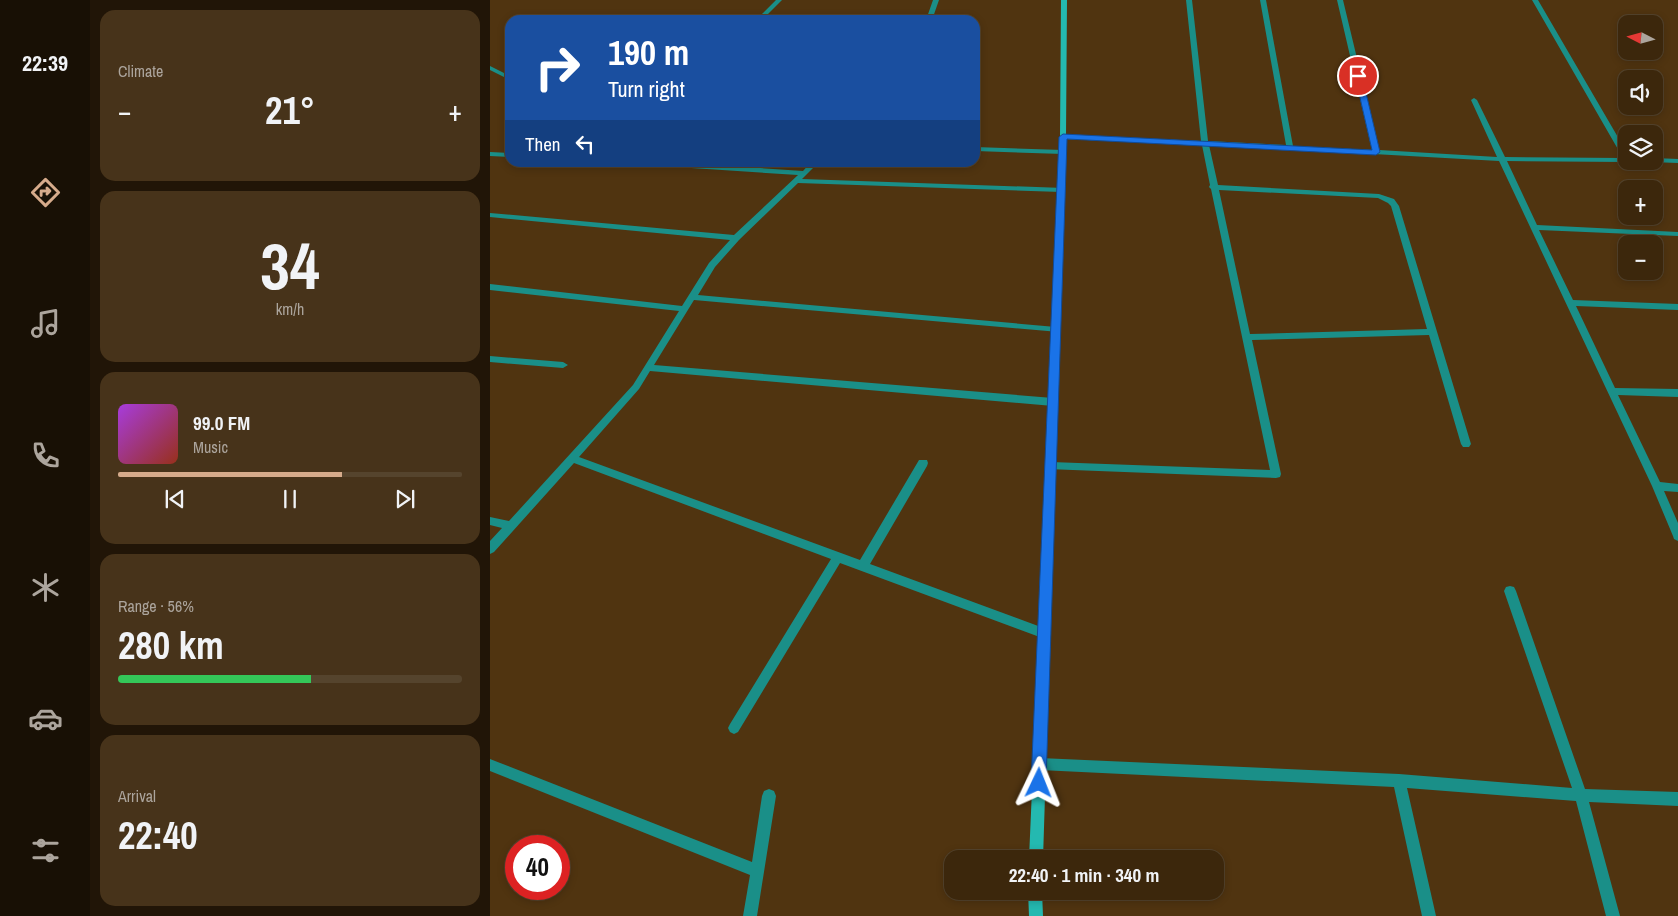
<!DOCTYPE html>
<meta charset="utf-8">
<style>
:root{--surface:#3c270c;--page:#47331a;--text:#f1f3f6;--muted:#aca59d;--line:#55442d;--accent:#d6ab8b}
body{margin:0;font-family:"Archivo Narrow",sans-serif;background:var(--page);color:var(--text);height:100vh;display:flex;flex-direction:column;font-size:19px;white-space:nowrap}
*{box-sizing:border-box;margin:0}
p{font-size:16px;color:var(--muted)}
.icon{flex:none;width:28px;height:28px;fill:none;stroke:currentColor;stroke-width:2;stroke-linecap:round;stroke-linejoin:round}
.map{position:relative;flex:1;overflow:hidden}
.side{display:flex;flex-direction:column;gap:10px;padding:10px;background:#211507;width:400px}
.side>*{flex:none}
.hud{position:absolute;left:15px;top:15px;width:475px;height:152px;border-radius:15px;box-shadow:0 2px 8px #0003,0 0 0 1px var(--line);background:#1a4fa0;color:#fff;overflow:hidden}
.needle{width:32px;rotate:276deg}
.controls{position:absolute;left:1128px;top:15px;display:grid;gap:10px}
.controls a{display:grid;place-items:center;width:45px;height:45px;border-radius:10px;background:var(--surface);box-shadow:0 2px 8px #0003,0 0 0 1px var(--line);font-size:25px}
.speed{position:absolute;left:15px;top:835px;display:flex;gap:10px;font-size:25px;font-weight:700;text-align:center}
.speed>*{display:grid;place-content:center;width:65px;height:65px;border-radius:50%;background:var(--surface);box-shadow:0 2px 8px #0003,0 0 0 1px var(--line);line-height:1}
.speed .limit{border:8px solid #d22;background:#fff;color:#111}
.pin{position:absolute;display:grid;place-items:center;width:42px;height:42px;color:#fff;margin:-21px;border:2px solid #fff;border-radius:50%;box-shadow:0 1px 5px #0007}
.me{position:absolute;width:55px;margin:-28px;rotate:2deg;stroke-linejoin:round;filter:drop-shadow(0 0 4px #0008)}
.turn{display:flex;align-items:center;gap:18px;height:105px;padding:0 20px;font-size:22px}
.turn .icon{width:65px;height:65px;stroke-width:2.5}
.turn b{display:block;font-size:35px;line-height:42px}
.then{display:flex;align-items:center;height:48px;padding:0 20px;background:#0003;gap:10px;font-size:19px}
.big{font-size:38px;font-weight:800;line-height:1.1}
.side .widget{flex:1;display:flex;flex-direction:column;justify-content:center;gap:8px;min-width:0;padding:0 18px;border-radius:15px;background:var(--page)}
.side .dial{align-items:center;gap:0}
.dial b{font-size:65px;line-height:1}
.song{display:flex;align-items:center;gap:15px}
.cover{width:60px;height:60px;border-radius:8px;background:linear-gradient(135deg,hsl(280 70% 55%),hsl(10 70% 35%))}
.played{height:5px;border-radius:2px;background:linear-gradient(90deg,var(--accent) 65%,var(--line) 65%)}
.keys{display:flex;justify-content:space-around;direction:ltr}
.heat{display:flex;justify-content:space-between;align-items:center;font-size:28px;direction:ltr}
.charge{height:8px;border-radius:4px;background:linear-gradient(90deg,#34c759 56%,var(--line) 0)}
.trip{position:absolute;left:454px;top:850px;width:280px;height:50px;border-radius:15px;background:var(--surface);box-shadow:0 2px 8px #0003,0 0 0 1px var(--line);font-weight:800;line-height:50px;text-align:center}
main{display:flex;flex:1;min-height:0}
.menu{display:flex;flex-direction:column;width:90px;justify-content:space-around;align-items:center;background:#181005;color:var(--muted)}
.menu .icon{width:35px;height:35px}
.menu .active{color:var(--accent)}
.menu b{font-size:22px;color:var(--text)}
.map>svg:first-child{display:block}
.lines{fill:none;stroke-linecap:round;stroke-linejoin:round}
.street{fill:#1a8f88;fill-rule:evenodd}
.secondary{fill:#24b9b0;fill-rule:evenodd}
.route{fill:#1a73e8;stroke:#114b97}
</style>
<main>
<nav class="menu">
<b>22:39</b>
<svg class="icon active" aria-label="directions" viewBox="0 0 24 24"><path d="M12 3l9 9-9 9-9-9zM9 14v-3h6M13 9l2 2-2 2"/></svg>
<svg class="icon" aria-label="music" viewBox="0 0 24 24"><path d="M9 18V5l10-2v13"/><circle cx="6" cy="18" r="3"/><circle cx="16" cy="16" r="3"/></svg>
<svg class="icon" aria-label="phone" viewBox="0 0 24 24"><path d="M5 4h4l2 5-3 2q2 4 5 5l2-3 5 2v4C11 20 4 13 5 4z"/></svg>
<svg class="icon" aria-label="climate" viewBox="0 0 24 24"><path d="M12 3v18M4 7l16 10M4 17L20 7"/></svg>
<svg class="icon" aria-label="car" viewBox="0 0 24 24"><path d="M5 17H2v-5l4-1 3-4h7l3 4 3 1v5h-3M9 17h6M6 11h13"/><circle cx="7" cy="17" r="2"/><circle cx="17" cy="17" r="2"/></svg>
<svg class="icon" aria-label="filters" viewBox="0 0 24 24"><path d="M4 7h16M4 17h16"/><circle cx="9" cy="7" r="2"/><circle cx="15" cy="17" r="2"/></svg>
</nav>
<section class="side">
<div class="widget"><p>Climate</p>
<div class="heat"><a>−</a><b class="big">21°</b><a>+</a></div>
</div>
<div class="widget dial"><b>34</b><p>km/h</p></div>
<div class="widget">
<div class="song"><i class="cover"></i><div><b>99.0 FM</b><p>Music</p></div></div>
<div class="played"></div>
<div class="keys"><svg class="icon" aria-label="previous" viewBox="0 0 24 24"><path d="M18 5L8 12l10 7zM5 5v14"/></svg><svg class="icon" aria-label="pause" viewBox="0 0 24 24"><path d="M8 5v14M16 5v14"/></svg><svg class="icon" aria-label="next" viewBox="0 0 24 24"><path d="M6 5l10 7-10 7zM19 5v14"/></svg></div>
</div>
<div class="widget"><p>Range · 56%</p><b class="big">280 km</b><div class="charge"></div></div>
<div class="widget"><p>Arrival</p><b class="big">22:40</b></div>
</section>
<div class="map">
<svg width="1188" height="916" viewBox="0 0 1188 916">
<rect width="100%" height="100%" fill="#503410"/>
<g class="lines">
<!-- street -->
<path class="street" d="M286,0H292L272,20H266Z
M443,0H449L442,20H436Z
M696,0H702L718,141L796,145L770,0H776L803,146L882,150L847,0H853L889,150L1007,157L981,100L984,98L987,100L1015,157L1133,158L1042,0H1048L1136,151V161H1139L1136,162L1017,161L1047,225L1188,232V236L1049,230L1083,300L1188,304V310L1086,306L1125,388L1188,389V397L1128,395L1170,482L1188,484V492L1174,491L1188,523V541L1184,539L1183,536L1162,486L1009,161L719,145L728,185L889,194L904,199L909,206L981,444L979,447H973L971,444L939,335L762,340L791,474L790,477L786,478L557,469L556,466L557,463L561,462L780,470L721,189L719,187L720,185L712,145L573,139L570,137L573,135L711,141ZM729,190L888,198L898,203L901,206L937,329L760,334Z
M0,66L20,76V80L0,70Z
M485,147L573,150L577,152L573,154L485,151Z
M0,152L20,153V157L0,156Z
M1164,158L1188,159V163L1161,162L1164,161Z
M137,162H182L313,171L321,162H329L312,179L574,188L575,190L571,192L308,183L249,240L225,267L208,295L566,327L570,330L569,332L204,300L164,365L563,398L568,402L566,405L563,406L160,371L149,389L89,457L370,560L429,460H437L438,463L437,466L380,564L559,630L561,634L559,638L555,639L350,563L248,732L244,734L240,732L238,728L240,724L341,559L84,463L4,552L0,554V541L12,528L0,525V517L19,521L143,385L189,311L0,290V284L192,306L219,263L240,240L0,217V213L244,235L308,175L140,164Z
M0,356L73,362L78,365L73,368L0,362Z
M1020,586L1024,587L1026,591L1095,789L1188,792V806L1099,802L1130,916H1116L1086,801L917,788L946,916H932L904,787L550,770L545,769L544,764L545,759L550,758L909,774L1082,788L1014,591L1016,587Z
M0,759L262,862L272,796L274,791L279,789L284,791L286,796L267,916H253L260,875L0,771Z"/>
<!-- secondary -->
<path class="secondary" d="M571,0H577L576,137L553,859H539L570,137Z
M538,891H552L553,916H539Z"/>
</g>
<!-- route -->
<path class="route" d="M868,74L872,76L890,152L886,155L577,139L556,783L554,788L549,790L544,788L541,783L569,137L573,134L882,150L865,76Z"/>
</svg>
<div class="controls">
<a><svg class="needle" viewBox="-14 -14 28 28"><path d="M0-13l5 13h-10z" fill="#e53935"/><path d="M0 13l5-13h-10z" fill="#aca59d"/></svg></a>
<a><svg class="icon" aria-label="sound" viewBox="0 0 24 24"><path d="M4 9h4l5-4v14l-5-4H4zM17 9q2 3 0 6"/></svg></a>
<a><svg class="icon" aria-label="layers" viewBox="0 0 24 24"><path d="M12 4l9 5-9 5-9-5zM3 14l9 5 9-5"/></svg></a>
<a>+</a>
<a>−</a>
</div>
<div class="speed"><div class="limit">40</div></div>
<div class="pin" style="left:868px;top:76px;background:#d93025"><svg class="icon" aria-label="arrive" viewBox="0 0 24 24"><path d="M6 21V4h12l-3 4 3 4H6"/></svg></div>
<svg class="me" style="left:549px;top:783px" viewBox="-20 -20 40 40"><path d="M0-17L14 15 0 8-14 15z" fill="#1a73e8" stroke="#fff" stroke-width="4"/></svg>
<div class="trip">22:40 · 1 min · 340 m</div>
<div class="hud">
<div class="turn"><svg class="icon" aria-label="right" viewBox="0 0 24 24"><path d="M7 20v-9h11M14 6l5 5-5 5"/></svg><div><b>190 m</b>Turn right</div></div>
<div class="then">Then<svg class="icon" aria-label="left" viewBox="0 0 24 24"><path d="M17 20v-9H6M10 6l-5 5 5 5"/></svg></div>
</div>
</div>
</main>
